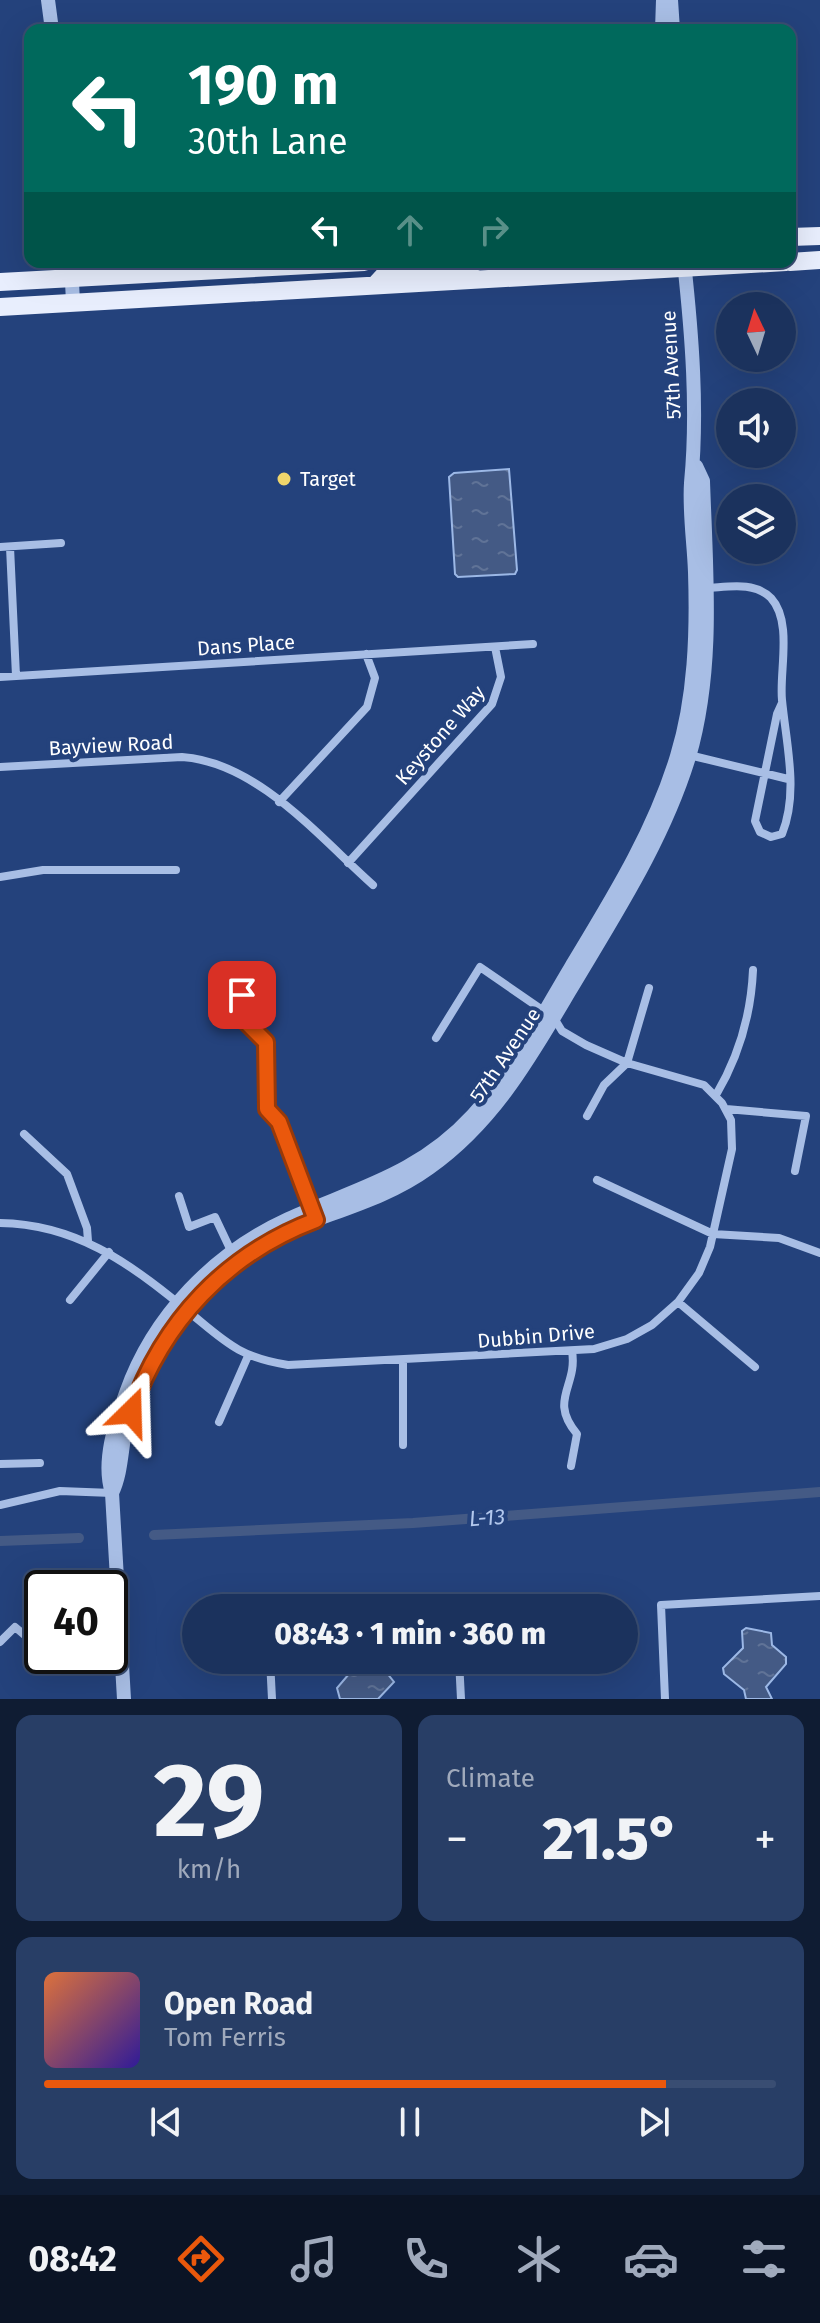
<!DOCTYPE html>
<meta charset="utf-8">
<style>
:root{--surface:#1b325d;--page:#283e66;--text:#f1f3f6;--muted:#a0aabc;--line:#394d72;--accent:#ea580c}
body{margin:0;font-family:"Fira Sans",sans-serif;background:var(--page);color:var(--text);height:100vh;display:flex;flex-direction:column;font-size:30px;white-space:nowrap}
*{box-sizing:border-box;margin:0}
p{font-size:26px;color:var(--muted)}
.icon{flex:none;width:44px;height:44px;fill:none;stroke:currentColor;stroke-width:2;stroke-linecap:round;stroke-linejoin:round}
.map{position:relative;height:1699px;overflow:hidden}
.panel{display:flex;flex-direction:column;gap:16px;padding:16px;background:#0f1c33;flex:1}
.panel>*{flex:none}
.banner{position:absolute;left:24px;top:24px;width:772px;height:244px;border-radius:16px;box-shadow:0 8px 32px #0002,0 0 0 2px var(--line);background:#00695c;color:#fff;overflow:hidden}
.needle{width:52px;rotate:356deg}
.buttons{position:absolute;left:716px;top:292px;display:grid;gap:16px}
.buttons a{display:grid;place-items:center;width:80px;height:80px;border-radius:50%;background:var(--surface);box-shadow:0 8px 32px #0002,0 0 0 2px var(--line);font-size:40px}
.speed{position:absolute;left:24px;top:1570px;display:flex;gap:16px;font-size:40px;font-weight:700;text-align:center}
.speed>*{display:grid;place-content:center;width:104px;height:104px;border-radius:50%;background:var(--surface);box-shadow:0 8px 32px #0002,0 0 0 2px var(--line);line-height:1}
.speed .limit{border:4px solid #111;border-radius:12px;background:#fff;color:#111}
.pin{position:absolute;display:grid;place-items:center;width:68px;height:68px;color:#fff;margin:-34px;border-radius:16px;box-shadow:0 4px 12px #0006}
.me{position:absolute;width:88px;margin:-44px;rotate:22deg;stroke-linejoin:round;filter:drop-shadow(0 0 6px #0008)}
.turn{display:flex;align-items:center;gap:28px;height:168px;padding:0 32px;font-size:36px}
.turn .icon{width:104px;height:104px;stroke-width:2.5}
.turn b{display:block;font-size:56px;line-height:68px}
.lanes{display:flex;align-items:center;height:76px;padding:0 32px;background:#0003;justify-content:center;gap:40px;direction:ltr}
.lanes .off{opacity:.35}
.big{font-size:60px;font-weight:800;line-height:1.1}
.panel .tile{flex:1;display:flex;flex-direction:column;justify-content:center;gap:12px;min-width:0;padding:0 28px;border-radius:16px;background:var(--page)}
.panel .dial{align-items:center;gap:0}
.dial b{font-size:104px;line-height:1}
.song{display:flex;align-items:center;gap:24px}
.cover{width:96px;height:96px;border-radius:12px;background:linear-gradient(135deg,hsl(20 70% 55%),hsl(250 70% 35%))}
.played{height:8px;border-radius:4px;background:linear-gradient(90deg,var(--accent) 85%,var(--line) 85%)}
.keys{display:flex;justify-content:space-around;direction:ltr}
.heat{display:flex;justify-content:space-between;align-items:center;font-size:44px;direction:ltr}
.panel .tiles{flex:1;display:grid;gap:16px;grid-template-columns:1fr 1fr}
.tile:last-child{grid-column:span 2}
.trip{position:absolute;left:182px;top:1594px;width:456px;height:80px;border-radius:40px;background:var(--surface);box-shadow:0 8px 32px #0002,0 0 0 2px var(--line);font-weight:800;line-height:80px;text-align:center}
.tab-bar{display:flex;height:128px;justify-content:space-around;align-items:center;background:#0b1425;color:var(--muted)}
.tab-bar .icon{width:56px;height:56px}
.tab-bar .selected{color:var(--accent)}
.tab-bar b{font-size:36px;color:var(--text)}
.map>svg:first-child{display:block}
.water{fill:url(#water-ripples);stroke:#9cb8e6;stroke-width:2}
.lines{fill:none;stroke-linecap:round;stroke-linejoin:round}
.canal{stroke:#445a85;stroke-width:10}
.minor{stroke:#a8bee5;stroke-width:8}
.tertiary{stroke:#a8bee5;stroke-width:14}
.primary{stroke:#e8eefd;stroke-width:18}
.route-casing{stroke:#983908;stroke-width:20}
.route{stroke:#ea580c;stroke-width:14}
.poi-dot{fill:#efd56b;stroke:#24427c;stroke-width:3}
.labels{text-anchor:middle;stroke-width:8;stroke-linejoin:round;paint-order:stroke}
.street-label{font-size:20px;fill:#fff;stroke:#24427c}
.poi-label{font-size:20px;fill:#fff;stroke:#24427c;text-anchor:start}
.water-label{font-size:22px;font-style:italic;fill:#b3c8ed;stroke:#24427c}
</style>
<div class="map">
<svg width="820" height="1699" viewBox="0 0 820 1699">
<defs>
<pattern id="water-ripples" width="26" height="14" patternUnits="userSpaceOnUse" patternTransform="scale(2)"><rect width="26" height="14" fill="#445a85"/><path d="M2 4q2-2 4 0t4 0M15 11q2-2 4 0t4 0" fill="none" stroke="#607397"/></pattern>
</defs>
<rect width="100%" height="100%" fill="#24427c"/>
<!-- water -->
<path class="water" d="M509,469L517,570L515,574L458,577L455,574L449,477L454,473Z
M746,1628L771,1633L772,1645L786,1657V1664L766,1687L772,1699H746L744,1690L724,1674L723,1668L743,1648L742,1631Z
M351,1660L378,1662L394,1682L378,1699H340L337,1688L349,1674Z"/>
<g class="lines">
<!-- canal -->
<path class="canal" d="M154,1535L413,1523L820,1492
M0,1541L79,1538"/>
<!-- minor -->
<path class="minor" d="M0,547L61,543
M10,547L16,676
M707,588C728,587 754,581 771,598C793,622 779,672 782,700C786,743 799,792 782,834L771,837L760,832L755,821L777,714L782,703
M0,677L533,644
M689,755L788,779
M0,767L182,757C257,762 319,837 373,885
M279,802L367,707L375,678L366,654
M348,863L492,704L501,677L495,647
M0,877L43,870H176
M237,967L246,1022L266,1042L267,1109L279,1122L313,1212
M716,1095C739,1056 751,1016 753,970
M726,1109L806,1116L795,1171
M587,1116L604,1085L627,1063L649,988
M24,1134L67,1174L87,1228L88,1241
M597,1180L713,1234L779,1238L820,1253
M179,1196L189,1227L215,1217L233,1255
M0,1223C74,1224 129,1262 184,1308C223,1339 236,1357 288,1365L594,1349L627,1339L652,1325L678,1302L699,1273L710,1247L732,1149L731,1120L722,1103L704,1085L627,1063L586,1045L562,1031L554,1018L480,967L436,1038
M70,1300L109,1252
M678,1302L755,1367
M219,1422L248,1356
M403,1445V1361
M0,1464L40,1463
M571,1466L577,1434C548,1399 578,1387 572,1351
M0,1505L60,1491L112,1493
M0,1642L15,1627L28,1638L35,1652
M270,1660L272,1699
M459,1660L461,1699
M665,1699L661,1605L820,1596"/>
<!-- tertiary -->
<path class="tertiary" d="M48,0L52,30
M671,0L673,30
M662,30L663,0
M71,262L73,302
M112,1493C121,1474 121,1453 125,1432C135,1388 157,1344 186,1309C216,1274 255,1245 297,1227C342,1209 389,1197 429,1168C493,1123 530,1058 569,992C614,916 663,842 689,757C715,668 706,572 703,481L696,466
M124,1699L112,1493C102,1462 115,1423 126,1393C153,1316 214,1253 288,1219C358,1188 419,1174 473,1115C513,1072 541,1017 571,967C612,899 654,832 677,756C695,697 697,633 695,572C694,543 689,512 691,483C698,411 692,335 684,262"/>
<!-- primary -->
<path class="primary" d="M790,237L820,236
M790,262L820,260
M0,282L364,262
M376,284L387,272L399,268L476,262
M0,307L786,262"/>
</g>
<g class="lines">
<defs>
<path id="route" d="M131,1412C163,1321 226,1254 316,1220L279,1122L267,1109L266,1042L246,1022L242,995"/>
</defs>
<!-- route casing -->
<use href="#route" class="route-casing"/>
<!-- route -->
<use href="#route" class="route"/>
</g>
<!-- markers -->
<circle class="poi-dot" cx="284" cy="479" r="8"/>
<g class="labels">
<!-- street labels -->
<g class="street-label">
<text transform="translate(671 365) rotate(-93)" y="7">57th Avenue</text>
<text transform="translate(246 645) rotate(-4)" y="7">Dans Place</text>
<text transform="translate(440 735) rotate(-49)" y="7">Keystone Way</text>
<text transform="translate(111 745) rotate(-3)" y="7">Bayview Road</text>
<text transform="translate(505 1055) rotate(-56)" y="7">57th Avenue</text>
<text transform="translate(536 1336) rotate(-5)" y="7">Dubbin Drive</text>
</g>
<!-- poi labels -->
<g class="poi-label">
<text x="300" y="486">Target</text>
</g>
<!-- water labels -->
<g class="water-label">
<text transform="translate(487 1517) rotate(-4)" y="8">L-13</text>
</g>
</g>
</svg>
<div class="buttons">
<a><svg class="needle" viewBox="-14 -14 28 28"><path d="M0-13l5 13h-10z" fill="#e53935"/><path d="M0 13l5-13h-10z" fill="#a0aabc"/></svg></a>
<a><svg class="icon" aria-label="sound" viewBox="0 0 24 24"><path d="M4 9h4l5-4v14l-5-4H4zM17 9q2 3 0 6"/></svg></a>
<a><svg class="icon" aria-label="layers" viewBox="0 0 24 24"><path d="M12 4l9 5-9 5-9-5zM3 14l9 5 9-5"/></svg></a>
</div>
<div class="speed"><div class="limit">40</div></div>
<div class="pin" style="left:242px;top:995px;background:#d93025"><svg class="icon" aria-label="arrive" viewBox="0 0 24 24"><path d="M6 21V4h12l-3 4 3 4H6"/></svg></div>
<svg class="me" style="left:131px;top:1412px" viewBox="-20 -20 40 40"><path d="M0-17L14 15 0 8-14 15z" fill="#ea580c" stroke="#fff" stroke-width="4"/></svg>
<div class="trip">08:43 · 1 min · 360 m</div>
<div class="banner">
<div class="turn"><svg class="icon" aria-label="left" viewBox="0 0 24 24"><path d="M17 20v-9H6M10 6l-5 5 5 5"/></svg><div><b>190 m</b>30th Lane</div></div>
<div class="lanes"><svg class="icon" aria-label="left" viewBox="0 0 24 24"><path d="M17 20v-9H6M10 6l-5 5 5 5"/></svg><svg class="icon off" aria-label="ahead" viewBox="0 0 24 24"><path d="M12 20V5M6 11l6-6 6 6"/></svg><svg class="icon off" aria-label="right" viewBox="0 0 24 24"><path d="M7 20v-9h11M14 6l5 5-5 5"/></svg></div>
</div>
</div>
<section class="panel">
<div class="tiles">
<div class="tile dial"><b>29</b><p>km/h</p></div>
<div class="tile"><p>Climate</p>
<div class="heat"><a>−</a><b class="big">21.5°</b><a>+</a></div>
</div>
<div class="tile">
<div class="song"><i class="cover"></i><div><b>Open Road</b><p>Tom Ferris</p></div></div>
<div class="played"></div>
<div class="keys"><svg class="icon" aria-label="previous" viewBox="0 0 24 24"><path d="M18 5L8 12l10 7zM5 5v14"/></svg><svg class="icon" aria-label="pause" viewBox="0 0 24 24"><path d="M8 5v14M16 5v14"/></svg><svg class="icon" aria-label="next" viewBox="0 0 24 24"><path d="M6 5l10 7-10 7zM19 5v14"/></svg></div>
</div>
</div>
</section>
<nav class="tab-bar">
<b>08:42</b>
<svg class="icon selected" aria-label="directions" viewBox="0 0 24 24"><path d="M12 3l9 9-9 9-9-9zM9 14v-3h6M13 9l2 2-2 2"/></svg>
<svg class="icon" aria-label="music" viewBox="0 0 24 24"><path d="M9 18V5l10-2v13"/><circle cx="6" cy="18" r="3"/><circle cx="16" cy="16" r="3"/></svg>
<svg class="icon" aria-label="phone" viewBox="0 0 24 24"><path d="M5 4h4l2 5-3 2q2 4 5 5l2-3 5 2v4C11 20 4 13 5 4z"/></svg>
<svg class="icon" aria-label="climate" viewBox="0 0 24 24"><path d="M12 3v18M4 7l16 10M4 17L20 7"/></svg>
<svg class="icon" aria-label="car" viewBox="0 0 24 24"><path d="M5 17H2v-5l4-1 3-4h7l3 4 3 1v5h-3M9 17h6M6 11h13"/><circle cx="7" cy="17" r="2"/><circle cx="17" cy="17" r="2"/></svg>
<svg class="icon" aria-label="filters" viewBox="0 0 24 24"><path d="M4 7h16M4 17h16"/><circle cx="9" cy="7" r="2"/><circle cx="15" cy="17" r="2"/></svg>
</nav>
